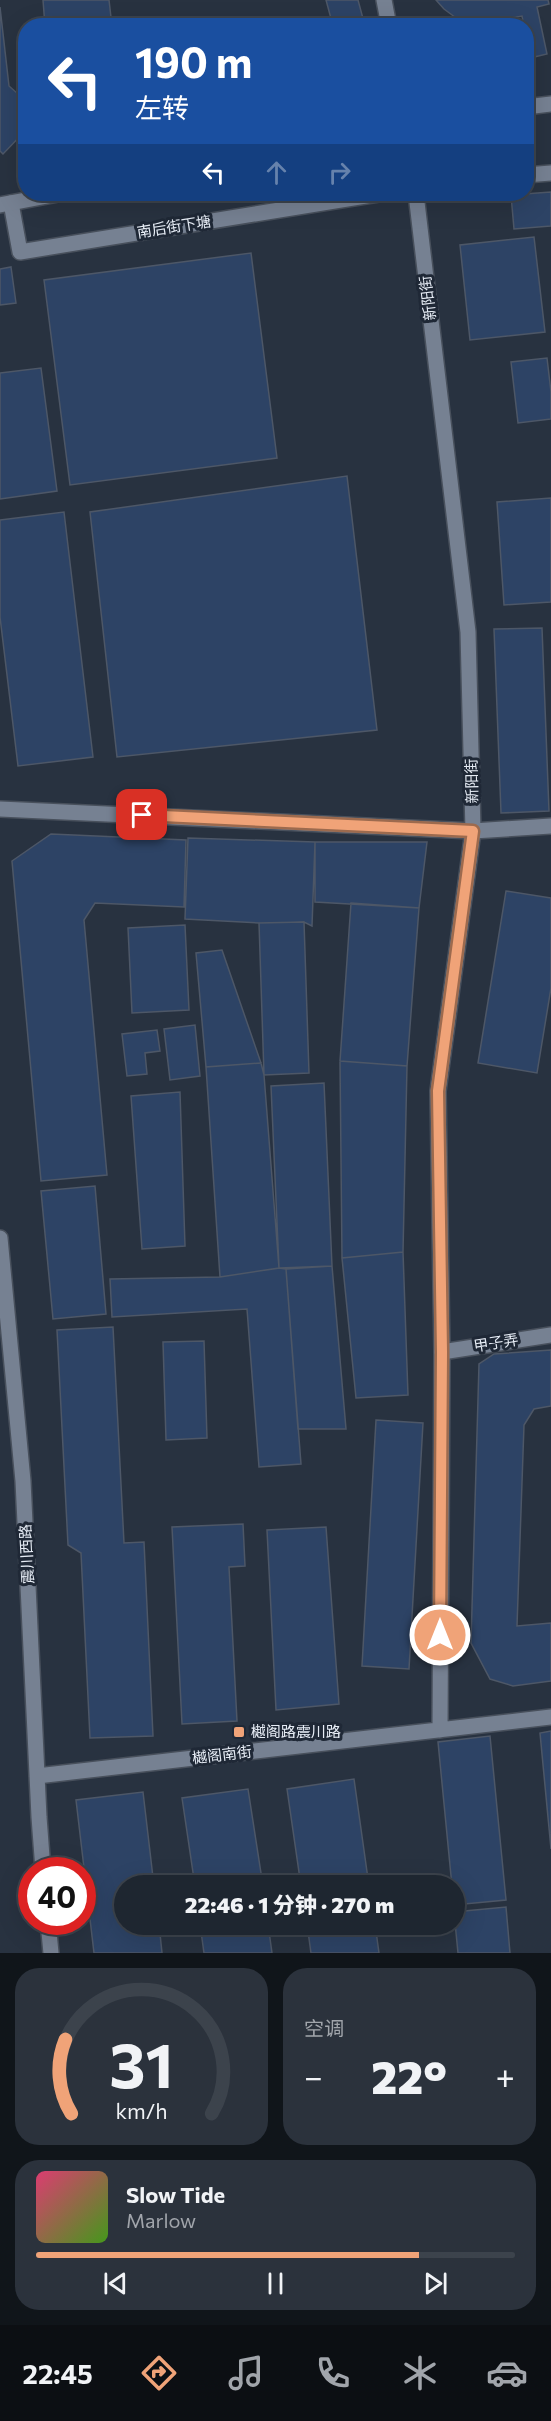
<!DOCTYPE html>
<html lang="zh">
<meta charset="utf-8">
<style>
:root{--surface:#1e2630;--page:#2b323c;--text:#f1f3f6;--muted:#a1a5ab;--line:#3c434c;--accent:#f0a378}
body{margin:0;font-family:Commissioner,"Noto Sans SC",sans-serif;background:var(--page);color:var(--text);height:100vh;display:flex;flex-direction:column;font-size:22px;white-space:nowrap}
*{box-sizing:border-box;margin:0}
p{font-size:20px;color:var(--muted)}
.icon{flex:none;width:33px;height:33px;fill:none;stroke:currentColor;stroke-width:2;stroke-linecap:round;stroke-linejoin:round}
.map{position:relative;height:1953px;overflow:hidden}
.sheet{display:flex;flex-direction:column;gap:15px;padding:15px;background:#10151a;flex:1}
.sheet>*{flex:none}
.guide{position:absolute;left:18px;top:18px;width:516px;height:183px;border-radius:24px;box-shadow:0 6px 24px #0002,0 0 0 2px var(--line);background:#1a4fa0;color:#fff;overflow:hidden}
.speed{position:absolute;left:18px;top:1857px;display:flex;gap:12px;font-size:30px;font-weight:700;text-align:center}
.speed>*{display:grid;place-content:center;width:78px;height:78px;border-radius:50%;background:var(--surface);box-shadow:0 6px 24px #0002,0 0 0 2px var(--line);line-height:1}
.speed .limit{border:9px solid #d22;background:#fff;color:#111}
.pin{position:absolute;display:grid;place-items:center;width:51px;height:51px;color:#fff;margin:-26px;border-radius:12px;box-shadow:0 3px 9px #0006}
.me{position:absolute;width:66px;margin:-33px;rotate:0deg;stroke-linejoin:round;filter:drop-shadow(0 0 4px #0008)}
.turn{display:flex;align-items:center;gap:21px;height:126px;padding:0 18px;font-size:27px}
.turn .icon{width:78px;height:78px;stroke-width:2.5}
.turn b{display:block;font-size:42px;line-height:51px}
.lanes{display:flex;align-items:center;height:57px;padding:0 18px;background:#0003;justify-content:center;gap:30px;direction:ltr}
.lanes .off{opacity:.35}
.big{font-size:45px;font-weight:800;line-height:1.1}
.sheet .widget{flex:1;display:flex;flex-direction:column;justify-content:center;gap:9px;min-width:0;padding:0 21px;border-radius:24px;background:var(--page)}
.sheet .dial{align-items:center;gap:0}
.dial svg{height:156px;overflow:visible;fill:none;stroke:var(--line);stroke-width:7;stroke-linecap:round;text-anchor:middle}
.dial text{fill:var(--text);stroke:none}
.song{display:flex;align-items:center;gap:18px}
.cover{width:72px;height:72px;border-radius:9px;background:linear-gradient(135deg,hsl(340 70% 55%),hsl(100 70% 35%))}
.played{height:6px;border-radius:3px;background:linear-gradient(90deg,var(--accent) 80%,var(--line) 80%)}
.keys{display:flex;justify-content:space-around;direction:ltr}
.heat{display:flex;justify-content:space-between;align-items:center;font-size:33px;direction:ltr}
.sheet .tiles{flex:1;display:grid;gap:15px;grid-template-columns:1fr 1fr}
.widget:last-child{grid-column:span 2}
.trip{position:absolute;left:114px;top:1875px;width:351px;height:60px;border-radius:30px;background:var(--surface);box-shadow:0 6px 24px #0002,0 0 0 2px var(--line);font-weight:800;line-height:60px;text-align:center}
.dock{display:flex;height:96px;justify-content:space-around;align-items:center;background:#0c0f13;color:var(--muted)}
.dock .icon{width:42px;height:42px}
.dock .active{color:var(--accent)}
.dock b{font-size:27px;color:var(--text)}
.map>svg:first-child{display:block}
.building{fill:#2d4365;stroke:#4d5767;stroke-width:1.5}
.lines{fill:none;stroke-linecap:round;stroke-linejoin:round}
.service-casing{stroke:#48505c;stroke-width:18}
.minor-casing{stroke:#48505c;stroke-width:18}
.tertiary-casing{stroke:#48505c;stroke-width:18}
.service{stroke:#768192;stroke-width:15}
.minor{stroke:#768192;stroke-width:15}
.tertiary{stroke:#768192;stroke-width:15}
.route-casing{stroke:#9c6a4e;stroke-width:15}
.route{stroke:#f0a378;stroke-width:10}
.poi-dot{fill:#f0a378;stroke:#1f2836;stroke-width:2}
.labels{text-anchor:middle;stroke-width:6;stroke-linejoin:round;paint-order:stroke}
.street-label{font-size:15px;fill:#e6ecf5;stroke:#1f2836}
.poi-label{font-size:15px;fill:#e6ecf5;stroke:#1f2836;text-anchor:start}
</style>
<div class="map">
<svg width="551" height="1953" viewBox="0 0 551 1953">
<rect width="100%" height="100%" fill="#283240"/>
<!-- building -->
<path class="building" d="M43,0H109L112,26H45Z
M326,0H358L365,26H333Z
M436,0H548L549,4L537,7L547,54L530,58L526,26H524L522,16L467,26L444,9Z
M0,7L9,86L26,101V130L3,154L0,151Z
M551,192V226L514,229L511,195Z
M534,237L545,332L470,340L460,245Z
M251,253L277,458L70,485L44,280Z
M11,267L16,303L0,305V269Z
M547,358L551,392V419L518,423L511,362Z
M41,368L57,491L0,499V373Z
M347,476L377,730L117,757L90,512Z
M551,498V602L504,605L497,502Z
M64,512L93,757L18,766L0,617V520Z
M542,628L549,811L501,813L494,629Z
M51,834L186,840L184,907L95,903L84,920L107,1175L41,1181L12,861Z
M188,838L315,842L312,926L304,922L259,923L185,919Z
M315,842H427L419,908L315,902Z
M506,891L551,898V988L537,1073L478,1063Z
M351,903L419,908L407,1066L340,1061Z
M304,922L309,1073L264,1075L259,923Z
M185,925L189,1010L132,1013L128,928Z
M222,950L261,1063L206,1067L196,953Z
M195,1025L200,1076L170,1080L164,1029Z
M157,1030L160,1051L145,1053L147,1074L127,1076L122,1034Z
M340,1061L407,1066L403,1252L342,1258Z
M261,1063L264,1075L279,1268L220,1277L206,1067Z
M324,1083L332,1266L279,1268L271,1086Z
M180,1092L185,1246L142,1249L131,1096Z
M95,1186L106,1314L53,1319L41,1191Z
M403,1252L408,1395L356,1398L342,1258Z
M332,1266L346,1429H298L286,1269Z
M279,1268L286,1269L301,1464L259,1467L247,1309L112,1317L110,1279L220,1277Z
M113,1327L124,1543L144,1542L153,1736L90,1738L81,1553L68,1545L57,1330Z
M204,1341L207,1438L166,1440L163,1342Z
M551,1350V1406L534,1409L524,1425L517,1626L551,1623V1681L513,1686L490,1679L471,1643L479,1364L494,1354Z
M376,1420L423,1423L409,1669L362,1666Z
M243,1524L245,1566L229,1567L237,1721L182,1724L172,1527Z
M326,1527L339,1704L276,1710L267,1530Z
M551,1731V1849L540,1733Z
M490,1736L506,1900L454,1905V1886H452L438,1742Z
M354,1779L369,1886H301L287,1789Z
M248,1789L263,1886H195L182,1798Z
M143,1792L154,1886H124V1924H159L162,1953H94L76,1800Z
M506,1907L510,1953H458L454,1912Z
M200,1924H268L272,1953H204Z
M307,1924H375L379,1953H311Z"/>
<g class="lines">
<defs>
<path id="service" d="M11,203L20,252L378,194"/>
<path id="minor" d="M526,107L551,104
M526,175L551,173
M0,205L58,194
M0,809L473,831L551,826
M442,1352L551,1335"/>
<path id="tertiary" d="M384,0L389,26
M416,194L468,632L473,831L438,1091L442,1352L440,1730
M0,1238L23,1481L39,1817L43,1870
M37,1776L551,1717
M48,1922L51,1953"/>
</defs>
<!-- service casing -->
<use href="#service" class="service-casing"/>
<!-- minor casing -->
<use href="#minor" class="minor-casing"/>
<!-- tertiary casing -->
<use href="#tertiary" class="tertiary-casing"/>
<!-- service -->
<use href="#service" class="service"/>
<!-- minor -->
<use href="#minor" class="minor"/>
<!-- tertiary -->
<use href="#tertiary" class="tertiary"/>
</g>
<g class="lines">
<defs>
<path id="route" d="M142,815L473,831L438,1091L442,1352L440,1635"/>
</defs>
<!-- route casing -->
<use href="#route" class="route-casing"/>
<!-- route -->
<use href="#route" class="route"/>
</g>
<!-- markers -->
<rect class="poi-dot" x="233" y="1726" width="12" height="12" rx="3"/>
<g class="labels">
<!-- street labels -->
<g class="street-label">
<text transform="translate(174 227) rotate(-9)" y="5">南后街下塘</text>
<text transform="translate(428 298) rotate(-97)" y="5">新阳街</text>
<text transform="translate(472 781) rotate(-91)" y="5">新阳街</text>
<text transform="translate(496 1343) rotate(-9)" y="5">甲子弄</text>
<text transform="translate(27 1554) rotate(-93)" y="5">震川西路</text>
<text transform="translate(222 1755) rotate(-7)" y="5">樾阁南街</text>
</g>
<!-- poi labels -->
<g class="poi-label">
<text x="251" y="1737">樾阁路震川路</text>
</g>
</g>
</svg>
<div class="speed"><div class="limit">40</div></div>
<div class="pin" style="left:142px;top:815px;background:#d93025"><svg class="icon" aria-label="arrive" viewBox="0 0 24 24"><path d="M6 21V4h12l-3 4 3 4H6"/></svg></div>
<svg class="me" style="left:440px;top:1635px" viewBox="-20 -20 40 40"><circle r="17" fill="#f0a378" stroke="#fff" stroke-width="3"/><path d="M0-11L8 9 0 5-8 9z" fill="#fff"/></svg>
<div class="trip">22:46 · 1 分钟 · 270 m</div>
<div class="guide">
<div class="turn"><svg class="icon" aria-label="left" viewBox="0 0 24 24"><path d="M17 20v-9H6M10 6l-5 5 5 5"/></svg><div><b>190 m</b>左转</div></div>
<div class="lanes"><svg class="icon" aria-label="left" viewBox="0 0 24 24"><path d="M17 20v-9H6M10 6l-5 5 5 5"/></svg><svg class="icon off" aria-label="ahead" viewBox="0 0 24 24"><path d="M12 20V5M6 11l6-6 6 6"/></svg><svg class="icon off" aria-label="right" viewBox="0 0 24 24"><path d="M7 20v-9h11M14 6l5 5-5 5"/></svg></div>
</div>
</div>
<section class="sheet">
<div class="tiles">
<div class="widget dial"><svg viewBox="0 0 100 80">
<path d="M14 69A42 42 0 1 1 86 69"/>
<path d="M14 69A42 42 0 0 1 11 31" stroke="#f0a378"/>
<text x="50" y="56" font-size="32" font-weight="700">31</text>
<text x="50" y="72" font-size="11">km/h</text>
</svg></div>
<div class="widget"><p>空调</p>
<div class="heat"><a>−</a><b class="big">22°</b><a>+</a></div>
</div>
<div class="widget">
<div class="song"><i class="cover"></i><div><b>Slow Tide</b><p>Marlow</p></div></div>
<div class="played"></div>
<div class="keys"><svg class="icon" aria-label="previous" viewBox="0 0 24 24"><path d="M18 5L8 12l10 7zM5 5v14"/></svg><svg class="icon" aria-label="pause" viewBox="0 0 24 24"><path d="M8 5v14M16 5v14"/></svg><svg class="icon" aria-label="next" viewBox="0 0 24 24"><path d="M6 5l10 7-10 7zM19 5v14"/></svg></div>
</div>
</div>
</section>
<nav class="dock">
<b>22:45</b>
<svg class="icon active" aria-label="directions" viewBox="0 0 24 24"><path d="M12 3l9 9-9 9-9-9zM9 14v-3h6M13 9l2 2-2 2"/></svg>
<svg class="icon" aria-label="music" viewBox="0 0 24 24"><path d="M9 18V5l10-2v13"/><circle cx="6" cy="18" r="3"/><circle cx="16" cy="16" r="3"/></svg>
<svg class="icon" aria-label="phone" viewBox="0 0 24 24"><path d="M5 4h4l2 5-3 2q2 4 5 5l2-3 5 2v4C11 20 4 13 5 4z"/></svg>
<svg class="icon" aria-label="climate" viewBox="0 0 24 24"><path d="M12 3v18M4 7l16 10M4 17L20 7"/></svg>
<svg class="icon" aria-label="car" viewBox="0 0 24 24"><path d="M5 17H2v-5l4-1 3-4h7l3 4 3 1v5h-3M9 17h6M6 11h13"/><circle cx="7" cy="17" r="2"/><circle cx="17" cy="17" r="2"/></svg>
</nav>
